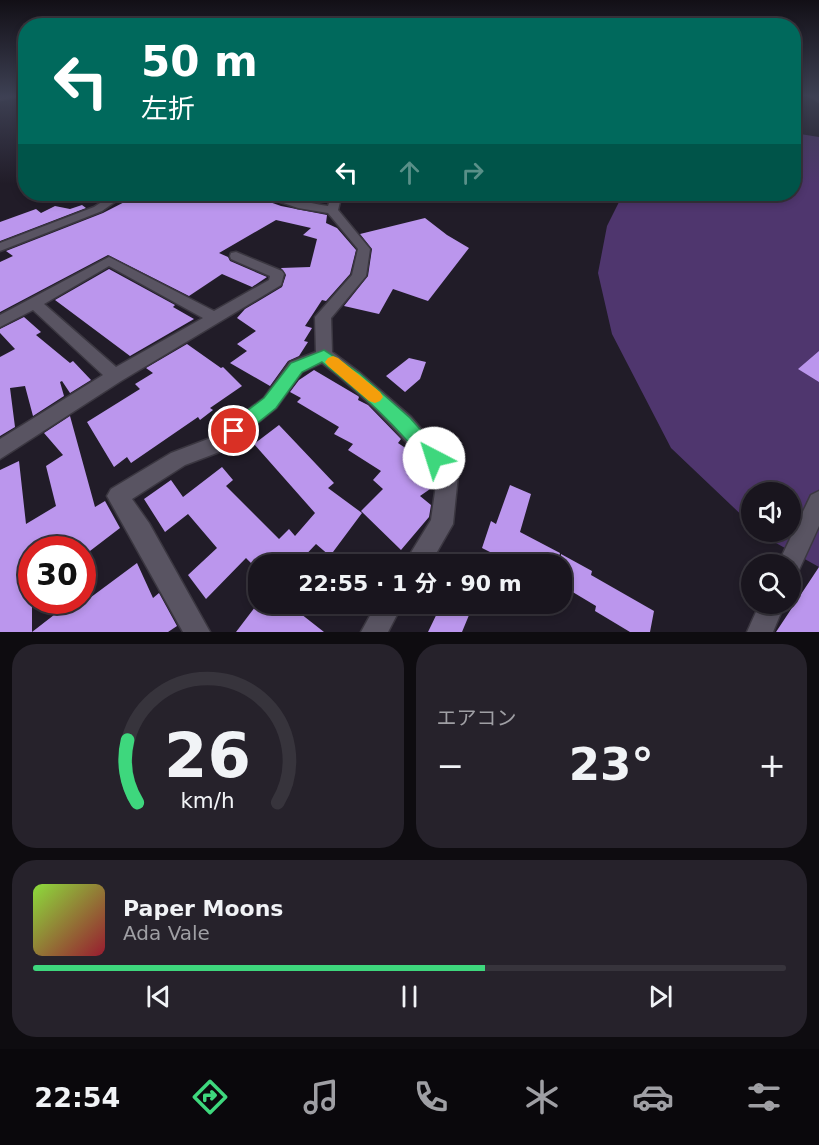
<!DOCTYPE html>
<html lang="ja">
<meta charset="utf-8">
<style>
:root{--surface:#19151e;--page:#26222b;--text:#f1f3f6;--muted:#9f9fa4;--line:#37343c;--accent:#3ed77d}
body{margin:0;font-family:"DejaVu Sans","Noto Sans JP",sans-serif;background:var(--page);color:var(--text);height:100vh;display:flex;flex-direction:column;font-size:22px;white-space:nowrap}
*{box-sizing:border-box;margin:0}
p{font-size:20px;color:var(--muted)}
.icon{flex:none;width:33px;height:33px;fill:none;stroke:currentColor;stroke-width:2;stroke-linecap:round;stroke-linejoin:round}
.map{position:relative;height:632px;overflow:hidden}
.panel{display:flex;flex-direction:column;gap:12px;padding:12px;background:#0e0c10;flex:1}
.panel>*{flex:none}
.hud{position:absolute;left:18px;top:18px;width:783px;height:183px;border-radius:24px;box-shadow:0 3px 9px #0003,0 0 0 2px var(--line);background:#00695c;color:#fff;overflow:hidden}
.controls{position:absolute;left:741px;top:482px;display:grid;gap:12px}
.controls a{display:grid;place-items:center;width:60px;height:60px;border-radius:50%;background:var(--surface);box-shadow:0 3px 9px #0003,0 0 0 2px var(--line);font-size:30px}
.speed{position:absolute;left:18px;top:536px;display:flex;gap:12px;font-size:30px;font-weight:700;text-align:center}
.speed>*{display:grid;place-content:center;width:78px;height:78px;border-radius:50%;background:var(--surface);box-shadow:0 3px 9px #0003,0 0 0 2px var(--line);line-height:1}
.speed .limit{border:9px solid #d22;background:#fff;color:#111}
.pin{position:absolute;display:grid;place-items:center;width:51px;height:51px;color:#fff;margin:-26px;border:3px solid #fff;border-radius:50%;box-shadow:0 2px 6px #0007}
.me{position:absolute;width:66px;margin:-33px;rotate:320deg;stroke-linejoin:round;filter:drop-shadow(0 0 4px #0008)}
.turn{display:flex;align-items:center;gap:21px;height:126px;padding:0 24px;font-size:27px}
.turn .icon{width:78px;height:78px;stroke-width:2.5}
.turn b{display:block;font-size:42px;line-height:51px}
.lanes{display:flex;align-items:center;height:57px;padding:0 24px;background:#0003;justify-content:center;gap:30px;direction:ltr}
.lanes .off{opacity:.35}
.big{font-size:45px;font-weight:700;line-height:1.1}
.panel .card{flex:1;display:flex;flex-direction:column;justify-content:center;gap:9px;min-width:0;padding:0 21px;border-radius:24px;background:var(--page)}
.panel .dial{align-items:center;gap:0}
.dial svg{height:156px;overflow:visible;fill:none;stroke:var(--line);stroke-width:7;stroke-linecap:round;text-anchor:middle}
.dial text{fill:var(--text);stroke:none}
.song{display:flex;align-items:center;gap:18px}
.cover{width:72px;height:72px;border-radius:9px;background:linear-gradient(135deg,hsl(90 70% 55%),hsl(350 70% 35%))}
.played{height:6px;border-radius:3px;background:linear-gradient(90deg,var(--accent) 60%,var(--line) 60%)}
.keys{display:flex;justify-content:space-around;direction:ltr}
.heat{display:flex;justify-content:space-between;align-items:center;font-size:33px;direction:ltr}
.panel .tiles{flex:1;display:grid;gap:12px;grid-template-columns:1fr 1fr}
.card:last-child{grid-column:span 2}
.trip{position:absolute;left:248px;top:554px;width:324px;height:60px;border-radius:24px;background:var(--surface);box-shadow:0 3px 9px #0003,0 0 0 2px var(--line);font-weight:700;line-height:60px;text-align:center}
.dock{display:flex;height:96px;justify-content:space-around;align-items:center;background:#0a080c;color:var(--muted)}
.dock .icon{width:42px;height:42px}
.dock .active{color:var(--accent)}
.dock b{font-size:27px;color:var(--text)}
.map>svg:first-child{display:block}
.green{fill:#4f366e}
.building{fill:#bb96ed}
.lines{fill:none;stroke-linecap:round;stroke-linejoin:round}
.street-casing{stroke:#3b3741;stroke-width:3}
.street{fill:#595462;fill-rule:evenodd}
.route{fill:#3ed77d;stroke:#288c51;stroke-width:1.5}
.slow{fill:#f59e0b}
</style>
<div class="map">
<svg width="819" height="632" viewBox="0 0 819 632">
<rect width="100%" height="100%" fill="#211c28"/>
<!-- green -->
<path class="green" d="M794,133L819,137V567L767,538L759,531H790V492H752L751,524L671,448L612,334L598,273L607,226L623,194H794Z"/>
<!-- building -->
<path class="building" d="M140,194H247L281,206L327,215L326,223L337,228L356,250L350,274L326,301L322,300L305,326L312,328L304,341L308,342L299,356L288,361L270,386L230,363L247,351L237,344L256,331L237,318L245,309L282,287L286,275L281,268L310,267L317,239L303,235L311,228L276,220L219,253L228,257L230,261L267,277L252,287L222,274L189,296L108,255L0,312V262L13,256L6,251L103,213Z
M82,205L86,208L0,241V222L36,209L41,213L55,206L70,209Z
M425,218L447,235L469,248L428,301L393,289L379,314L344,306L368,276L372,249L360,234Z
M109,269L175,305L173,307L194,319L130,356L55,300Z
M24,317L41,332L36,335L70,363L73,361L91,380L70,393L62,381L60,382L64,396L33,416L25,386L10,388L15,427L0,436V357L15,349L0,333V329Z
M187,344L221,368L223,367L242,386L210,408L213,410L200,420L198,417L131,463L127,457L114,467L87,422L140,389L135,384L153,373L146,368Z
M819,351V382L798,369Z
M409,358L426,362L420,379L405,392L386,376Z
M314,370L358,396L359,397L358,400L368,405L401,439L398,443L413,453L434,483L433,487L420,496L431,505L429,517L401,550L361,511L383,489L373,480L381,471L348,450L353,444L334,434L339,427L297,402L301,398L290,392L299,380Z
M70,416L95,507L105,501L120,528L86,554L83,549H32V632L72,601L75,609L137,563L153,598L159,593L177,626L168,632H0V470L19,461L26,524L56,506L46,466L63,455L44,433Z
M279,425L334,483L328,488L362,513L330,556L316,544L297,564H252L246,558L206,599L188,575L217,548L188,514L165,532L144,499L171,480L183,497L222,467L233,480L226,486L279,539L289,529L295,536L315,513L254,444Z
M510,485L531,494L520,532L560,553L557,564H503L490,558L492,553L482,548L491,521L496,524Z
M561,554L592,571L591,575L654,611L650,632H630L595,611L596,606L561,585Z
M819,567V632H776Z
M258,603H287L324,632H236Z
M442,603H474L462,632H428Z"/>
<g class="lines">
<defs>
<path id="street" d="M25,95L0,100V96Z
M808,95H817L819,102Z
M114,194H126L102,211L0,251V243L94,207Z
M257,194C277,192 305,203 328,206L332,194H342L338,210L370,249L366,276L331,318L332,352L359,372L411,417L455,468L458,475L453,524L430,564H404L431,520L437,478C401,434 368,398 322,363L302,372L276,408L222,451L185,465L132,499L149,523L210,632H183L107,496L111,489L171,453L208,439L264,398L290,362L316,352L315,317L352,275L358,249L328,213L298,208Z
M236,252L282,271L284,274L281,285L121,381L0,459V439L103,375L33,310L0,327V315L109,257L214,311L269,280L270,276L231,259L230,256L231,253ZM109,266L203,318L116,367L44,304Z
M819,491V526L798,572L790,576V564H778L811,495Z
M377,603H403L388,632H361Z
M760,603H785L773,632H747Z"/>
</defs>
<!-- street casing -->
<use href="#street" class="street-casing"/>
<!-- street -->
<use href="#street" class="street"/>
</g>
<!-- sky -->
<linearGradient id="sky" x2="0" y2="1"><stop stop-color="#120f16"/><stop offset="0.52" stop-color="#3d4053"/><stop offset="1" stop-color="#3d4053" stop-opacity="0"/></linearGradient>
<rect width="819" height="184" fill="url(#sky)"/>
<!-- route -->
<path class="route" d="M324,350L359,373L410,418L440,452L443,458L440,464L434,466L427,464C396,425 362,393 322,362L302,372L276,408L240,437L234,439L227,437L225,431L227,426L264,398L291,363Z"/>
<!-- slow -->
<path class="slow" d="M333,356L338,358L380,392L383,397L380,401L375,403L369,401L328,366L325,362L328,358Z"/>
</svg>
<div class="controls">
<a><svg class="icon" aria-label="sound" viewBox="0 0 24 24"><path d="M4 9h4l5-4v14l-5-4H4zM17 9q2 3 0 6"/></svg></a>
<a><svg class="icon" aria-label="search" viewBox="0 0 24 24"><circle cx="10" cy="10" r="6"/><path d="M15 15l6 6"/></svg></a>
</div>
<div class="speed"><div class="limit">30</div></div>
<div class="pin" style="left:234px;top:431px;background:#d93025"><svg class="icon" aria-label="arrive" viewBox="0 0 24 24"><path d="M6 21V4h12l-3 4 3 4H6"/></svg></div>
<svg class="me" style="left:434px;top:458px" viewBox="-20 -20 40 40"><circle r="19" fill="#fff"/><path d="M0-13L10 11 0 6-10 11z" fill="#3ed77d"/></svg>
<div class="trip">22:55 · 1 分 · 90 m</div>
<div class="hud">
<div class="turn"><svg class="icon" aria-label="left" viewBox="0 0 24 24"><path d="M17 20v-9H6M10 6l-5 5 5 5"/></svg><div><b>50 m</b>左折</div></div>
<div class="lanes"><svg class="icon" aria-label="left" viewBox="0 0 24 24"><path d="M17 20v-9H6M10 6l-5 5 5 5"/></svg><svg class="icon off" aria-label="ahead" viewBox="0 0 24 24"><path d="M12 20V5M6 11l6-6 6 6"/></svg><svg class="icon off" aria-label="right" viewBox="0 0 24 24"><path d="M7 20v-9h11M14 6l5 5-5 5"/></svg></div>
</div>
</div>
<section class="panel">
<div class="tiles">
<div class="card dial"><svg viewBox="0 0 100 80">
<path d="M14 69A42 42 0 1 1 86 69"/>
<path d="M14 69A42 42 0 0 1 9 37" stroke="#3ed77d"/>
<text x="50" y="56" font-size="32" font-weight="700">26</text>
<text x="50" y="72" font-size="11">km/h</text>
</svg></div>
<div class="card"><p>エアコン</p>
<div class="heat"><a>−</a><b class="big">23°</b><a>+</a></div>
</div>
<div class="card">
<div class="song"><i class="cover"></i><div><b>Paper Moons</b><p>Ada Vale</p></div></div>
<div class="played"></div>
<div class="keys"><svg class="icon" aria-label="previous" viewBox="0 0 24 24"><path d="M18 5L8 12l10 7zM5 5v14"/></svg><svg class="icon" aria-label="pause" viewBox="0 0 24 24"><path d="M8 5v14M16 5v14"/></svg><svg class="icon" aria-label="next" viewBox="0 0 24 24"><path d="M6 5l10 7-10 7zM19 5v14"/></svg></div>
</div>
</div>
</section>
<nav class="dock">
<b>22:54</b>
<svg class="icon active" aria-label="directions" viewBox="0 0 24 24"><path d="M12 3l9 9-9 9-9-9zM9 14v-3h6M13 9l2 2-2 2"/></svg>
<svg class="icon" aria-label="music" viewBox="0 0 24 24"><path d="M9 18V5l10-2v13"/><circle cx="6" cy="18" r="3"/><circle cx="16" cy="16" r="3"/></svg>
<svg class="icon" aria-label="phone" viewBox="0 0 24 24"><path d="M5 4h4l2 5-3 2q2 4 5 5l2-3 5 2v4C11 20 4 13 5 4z"/></svg>
<svg class="icon" aria-label="climate" viewBox="0 0 24 24"><path d="M12 3v18M4 7l16 10M4 17L20 7"/></svg>
<svg class="icon" aria-label="car" viewBox="0 0 24 24"><path d="M5 17H2v-5l4-1 3-4h7l3 4 3 1v5h-3M9 17h6M6 11h13"/><circle cx="7" cy="17" r="2"/><circle cx="17" cy="17" r="2"/></svg>
<svg class="icon" aria-label="filters" viewBox="0 0 24 24"><path d="M4 7h16M4 17h16"/><circle cx="9" cy="7" r="2"/><circle cx="15" cy="17" r="2"/></svg>
</nav>
